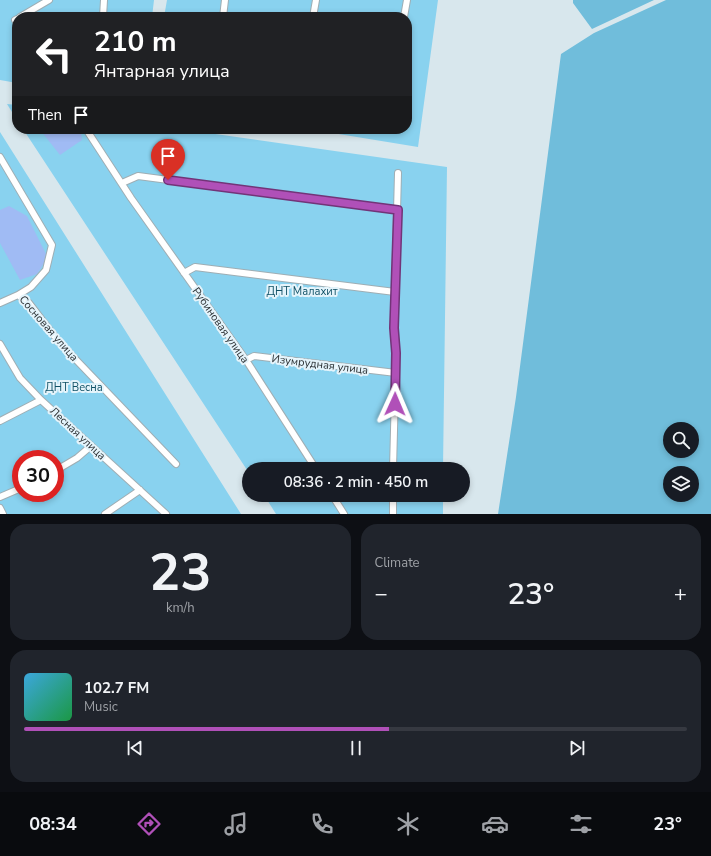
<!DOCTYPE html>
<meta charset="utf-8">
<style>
:root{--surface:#171b24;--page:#20242c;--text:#f1f3f6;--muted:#9ea1a6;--line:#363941;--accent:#b050b8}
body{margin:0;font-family:"Nunito Sans",sans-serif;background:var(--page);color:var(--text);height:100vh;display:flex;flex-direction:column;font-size:15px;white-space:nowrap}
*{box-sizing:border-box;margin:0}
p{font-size:13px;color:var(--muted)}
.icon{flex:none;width:22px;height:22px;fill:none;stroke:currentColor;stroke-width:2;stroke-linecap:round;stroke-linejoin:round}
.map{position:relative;height:514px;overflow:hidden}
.side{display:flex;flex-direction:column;gap:10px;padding:10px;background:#0d0f14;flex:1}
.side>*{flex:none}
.top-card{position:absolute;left:12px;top:12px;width:400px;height:122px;border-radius:16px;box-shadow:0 2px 6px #0003;background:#202124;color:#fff;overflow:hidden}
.controls{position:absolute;left:663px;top:422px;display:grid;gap:8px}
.controls a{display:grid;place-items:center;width:36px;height:36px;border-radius:50%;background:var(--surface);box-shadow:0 2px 6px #0003;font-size:20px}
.speed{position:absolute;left:12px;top:450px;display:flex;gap:8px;font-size:20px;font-weight:700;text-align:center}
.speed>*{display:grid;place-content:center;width:52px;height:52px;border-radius:50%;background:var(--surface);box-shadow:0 2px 6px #0003;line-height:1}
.speed .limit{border:6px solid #d22;background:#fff;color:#111}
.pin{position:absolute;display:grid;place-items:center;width:34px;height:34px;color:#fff;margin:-41px -17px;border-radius:50% 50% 50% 0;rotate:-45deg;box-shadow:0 0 4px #0007}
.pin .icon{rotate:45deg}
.me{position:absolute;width:44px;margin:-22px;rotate:1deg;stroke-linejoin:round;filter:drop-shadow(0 0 3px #0008)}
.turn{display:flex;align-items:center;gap:14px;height:84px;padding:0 16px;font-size:18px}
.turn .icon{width:52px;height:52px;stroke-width:2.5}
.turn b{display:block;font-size:28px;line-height:34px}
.then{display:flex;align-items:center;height:38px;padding:0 16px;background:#0003;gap:8px;font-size:15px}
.big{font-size:30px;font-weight:600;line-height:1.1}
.side .widget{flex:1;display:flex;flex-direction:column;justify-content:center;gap:6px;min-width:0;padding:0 14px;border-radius:16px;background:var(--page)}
.side .dial{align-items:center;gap:0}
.dial b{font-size:52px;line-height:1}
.song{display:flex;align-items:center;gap:12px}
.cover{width:48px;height:48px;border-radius:6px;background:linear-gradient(135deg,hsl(200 70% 55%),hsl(140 70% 35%))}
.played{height:4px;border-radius:2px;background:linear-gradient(90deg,var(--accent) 55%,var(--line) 55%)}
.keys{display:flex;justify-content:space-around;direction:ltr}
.heat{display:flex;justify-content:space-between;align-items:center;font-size:22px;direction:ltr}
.side .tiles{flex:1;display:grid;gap:10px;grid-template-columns:1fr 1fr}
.widget:last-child{grid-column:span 2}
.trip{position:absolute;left:242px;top:462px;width:228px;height:40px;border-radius:20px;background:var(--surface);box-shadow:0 2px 6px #0003;font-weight:600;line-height:40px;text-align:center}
.dock{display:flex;height:64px;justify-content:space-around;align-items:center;background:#090b0e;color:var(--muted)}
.dock .icon{width:28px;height:28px}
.dock .selected{color:var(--accent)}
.dock b{font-size:18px;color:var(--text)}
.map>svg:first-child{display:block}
.green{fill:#89d2ef;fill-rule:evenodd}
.forest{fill:#70bddb;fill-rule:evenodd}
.water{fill:#a0bbf4}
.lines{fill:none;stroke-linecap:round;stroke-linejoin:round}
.minor-casing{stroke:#9faeb4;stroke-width:8}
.minor{stroke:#fff;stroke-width:6}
.route-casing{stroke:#723478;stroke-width:10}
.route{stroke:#b050b8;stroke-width:7}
.labels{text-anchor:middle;stroke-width:4;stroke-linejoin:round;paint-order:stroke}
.park-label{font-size:11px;fill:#105166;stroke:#e5f4fb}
.street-label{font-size:11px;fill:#2a2f32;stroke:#e5f4fb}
</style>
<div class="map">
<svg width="711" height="514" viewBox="0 0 711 514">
<rect width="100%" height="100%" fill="#d8e7ed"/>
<!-- green -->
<path class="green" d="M0,0H154L152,17H17V83L0,80Z
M167,0H438L418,147L308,129H407V17H164Z
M7,104L17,105V120Z
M23,129H180L447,167L443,469H249V473Z
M0,132L241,514H0ZM21,459H55V493H21Z
M264,495H443V514H276Z"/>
<!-- forest -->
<path class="forest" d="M573,0H654L592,29L573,3Z
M666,0H711V514H498L516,397L561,54L594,33ZM670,429H692V451H670ZM670,473H692V495H670Z"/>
<!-- water -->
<path class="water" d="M42,129H63L81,132L82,140L60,155L41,131Z
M9,206L27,216L46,254L44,263L37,274L20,280L0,243V210Z"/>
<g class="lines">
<defs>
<path id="minor" d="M20,17L49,0
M103,17L104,0
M223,17L225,0
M313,17L316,0
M404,17L407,0
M17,19L15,20L17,23
M86,129L131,198L246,360L316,469
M0,157L52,245L46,270L31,287L18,295L29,303L59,342L176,464
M122,183L138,176L398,210
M184,273L195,267L395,292
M0,303L18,295
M0,344L20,378L41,400L166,514
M246,360L254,356L396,373
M0,421L41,400
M393,469L396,353L394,328L398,173
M55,471L77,458L91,446
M332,495L344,514
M0,497L21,488
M0,508L3,514
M105,514L140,490
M393,514V495"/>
</defs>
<!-- minor casing -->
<use href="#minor" class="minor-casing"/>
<!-- minor -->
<use href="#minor" class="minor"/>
</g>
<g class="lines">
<defs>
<path id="route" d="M168,180L398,210L394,328L396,353L395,404"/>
</defs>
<!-- route casing -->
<use href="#route" class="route-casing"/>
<!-- route -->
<use href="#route" class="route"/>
</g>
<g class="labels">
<!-- park labels -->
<g class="park-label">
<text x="302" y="295">ДНТ Малахит</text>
<text x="74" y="391">ДНТ Весна</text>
</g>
<!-- street labels -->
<g class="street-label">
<text transform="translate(221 325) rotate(55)" y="4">Рубиновая улица</text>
<text transform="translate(49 328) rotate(49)" y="4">Сосновая улица</text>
<text transform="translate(320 364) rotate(7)" y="4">Изумрудная улица</text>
<text transform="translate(78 433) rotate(43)" y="4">Лесная улица</text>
</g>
</g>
</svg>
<div class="controls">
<a><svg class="icon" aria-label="search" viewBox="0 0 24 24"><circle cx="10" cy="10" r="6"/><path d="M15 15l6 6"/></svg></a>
<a><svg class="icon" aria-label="layers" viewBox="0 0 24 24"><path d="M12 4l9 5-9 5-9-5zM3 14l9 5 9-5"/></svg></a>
</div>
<div class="speed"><div class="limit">30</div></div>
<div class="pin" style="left:168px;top:180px;background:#d93025"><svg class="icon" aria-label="arrive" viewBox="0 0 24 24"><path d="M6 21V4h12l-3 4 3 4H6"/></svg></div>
<svg class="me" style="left:395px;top:404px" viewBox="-20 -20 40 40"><path d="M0-17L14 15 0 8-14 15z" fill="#b050b8" stroke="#fff" stroke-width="4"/></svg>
<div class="trip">08:36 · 2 min · 450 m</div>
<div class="top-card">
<div class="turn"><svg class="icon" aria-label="left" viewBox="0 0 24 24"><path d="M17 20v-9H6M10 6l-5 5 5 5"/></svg><div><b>210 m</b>Янтарная улица</div></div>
<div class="then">Then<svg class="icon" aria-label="arrive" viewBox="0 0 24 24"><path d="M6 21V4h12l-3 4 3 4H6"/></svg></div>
</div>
</div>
<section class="side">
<div class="tiles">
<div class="widget dial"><b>23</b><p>km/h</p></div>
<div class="widget"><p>Climate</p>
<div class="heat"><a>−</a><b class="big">23°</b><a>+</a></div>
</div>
<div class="widget">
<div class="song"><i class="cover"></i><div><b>102.7 FM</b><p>Music</p></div></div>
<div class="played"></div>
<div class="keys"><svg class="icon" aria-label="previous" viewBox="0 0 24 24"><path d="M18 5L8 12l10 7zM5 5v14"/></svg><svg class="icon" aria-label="pause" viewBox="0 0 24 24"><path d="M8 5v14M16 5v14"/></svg><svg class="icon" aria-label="next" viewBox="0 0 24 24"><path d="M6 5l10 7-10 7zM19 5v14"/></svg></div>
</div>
</div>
</section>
<nav class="dock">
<b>08:34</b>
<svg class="icon selected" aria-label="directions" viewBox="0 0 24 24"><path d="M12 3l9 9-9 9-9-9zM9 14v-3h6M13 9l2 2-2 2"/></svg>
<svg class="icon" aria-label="music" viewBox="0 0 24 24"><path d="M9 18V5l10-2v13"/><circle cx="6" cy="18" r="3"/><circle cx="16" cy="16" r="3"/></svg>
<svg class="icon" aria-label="phone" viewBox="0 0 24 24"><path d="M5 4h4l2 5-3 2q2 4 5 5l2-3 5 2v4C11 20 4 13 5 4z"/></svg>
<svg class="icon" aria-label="climate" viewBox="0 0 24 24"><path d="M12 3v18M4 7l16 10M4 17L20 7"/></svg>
<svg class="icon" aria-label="car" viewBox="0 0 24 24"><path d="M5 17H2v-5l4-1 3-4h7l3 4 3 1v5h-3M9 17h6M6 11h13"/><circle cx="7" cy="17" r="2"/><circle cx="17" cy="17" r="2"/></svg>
<svg class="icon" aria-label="filters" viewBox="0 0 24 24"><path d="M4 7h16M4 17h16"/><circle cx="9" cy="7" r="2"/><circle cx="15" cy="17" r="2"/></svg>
<b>23°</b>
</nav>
